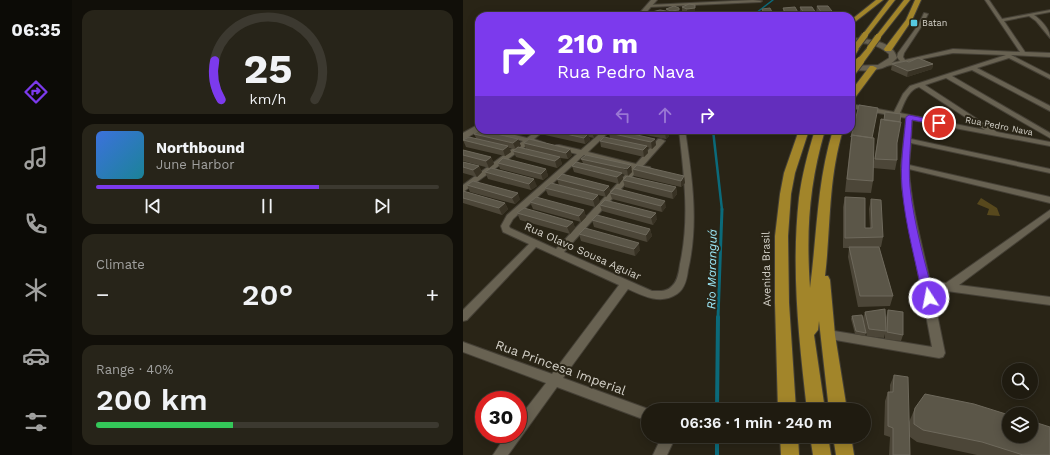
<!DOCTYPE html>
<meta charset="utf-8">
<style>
:root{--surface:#1f1b10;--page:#272419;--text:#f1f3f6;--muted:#a1a19f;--line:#3c3930;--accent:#7c3aed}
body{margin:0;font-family:"Work Sans",sans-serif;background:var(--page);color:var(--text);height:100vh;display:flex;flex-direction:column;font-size:15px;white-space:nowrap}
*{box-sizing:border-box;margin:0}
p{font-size:13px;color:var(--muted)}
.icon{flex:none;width:22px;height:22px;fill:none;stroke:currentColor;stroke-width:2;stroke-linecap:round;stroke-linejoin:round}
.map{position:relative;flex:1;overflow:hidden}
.sheet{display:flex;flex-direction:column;gap:10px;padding:10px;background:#110f09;width:391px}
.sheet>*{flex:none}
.hud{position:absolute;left:12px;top:12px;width:380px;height:122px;border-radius:12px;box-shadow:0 2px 10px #0003,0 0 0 1px var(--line);background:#7c3aed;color:#fff;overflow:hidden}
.fabs{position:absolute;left:539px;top:363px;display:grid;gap:8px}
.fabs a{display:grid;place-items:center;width:36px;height:36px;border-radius:50%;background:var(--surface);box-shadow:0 2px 10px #0003,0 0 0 1px var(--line);font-size:20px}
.speed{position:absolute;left:12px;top:391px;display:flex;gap:8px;font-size:20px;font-weight:700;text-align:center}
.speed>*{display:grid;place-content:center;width:52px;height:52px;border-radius:50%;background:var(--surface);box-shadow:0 2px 10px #0003,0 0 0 1px var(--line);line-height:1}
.speed .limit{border:6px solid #d22;background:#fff;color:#111}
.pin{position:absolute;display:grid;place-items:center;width:34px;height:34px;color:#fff;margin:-17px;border:2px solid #fff;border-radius:50%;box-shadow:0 1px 4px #0007}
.me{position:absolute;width:44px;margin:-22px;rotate:349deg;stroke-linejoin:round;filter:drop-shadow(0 0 3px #0008)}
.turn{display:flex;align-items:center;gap:14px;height:84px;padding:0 16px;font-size:18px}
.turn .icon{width:52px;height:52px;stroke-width:2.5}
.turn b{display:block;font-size:28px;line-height:34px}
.lanes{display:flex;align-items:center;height:38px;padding:0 16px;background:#0003;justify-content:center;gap:20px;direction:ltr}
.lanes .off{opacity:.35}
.big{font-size:30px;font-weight:600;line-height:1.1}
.sheet .tile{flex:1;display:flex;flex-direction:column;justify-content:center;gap:6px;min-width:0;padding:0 14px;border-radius:12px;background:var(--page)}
.sheet .dial{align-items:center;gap:0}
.dial svg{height:104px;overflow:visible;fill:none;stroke:var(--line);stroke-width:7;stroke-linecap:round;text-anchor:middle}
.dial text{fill:var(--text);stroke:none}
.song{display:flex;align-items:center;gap:12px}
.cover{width:48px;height:48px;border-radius:6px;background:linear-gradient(135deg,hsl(220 70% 55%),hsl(190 70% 35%))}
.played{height:4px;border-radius:2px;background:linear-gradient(90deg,var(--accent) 65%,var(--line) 65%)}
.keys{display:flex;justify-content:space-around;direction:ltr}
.heat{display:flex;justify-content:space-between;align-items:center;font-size:22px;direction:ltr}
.charge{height:6px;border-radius:3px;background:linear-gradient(90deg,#34c759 40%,var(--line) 0)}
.trip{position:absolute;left:178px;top:403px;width:230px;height:40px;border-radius:20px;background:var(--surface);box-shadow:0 2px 10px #0003,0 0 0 1px var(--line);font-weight:600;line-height:40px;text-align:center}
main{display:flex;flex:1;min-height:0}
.menu{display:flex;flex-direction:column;width:72px;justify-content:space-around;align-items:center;background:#0c0b06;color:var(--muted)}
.menu .icon{width:28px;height:28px}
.menu .on{color:var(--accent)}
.menu b{font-size:18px;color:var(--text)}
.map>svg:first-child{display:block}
.green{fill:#57481d}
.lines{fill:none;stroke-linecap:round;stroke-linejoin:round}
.stream-far3{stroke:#0b6a7a;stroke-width:1.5}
.stream-far2{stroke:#0b6a7a;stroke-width:2.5}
.stream-far1{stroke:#0b6a7a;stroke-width:3}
.stream{stroke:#0b6a7a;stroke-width:4}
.minor-casing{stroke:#454036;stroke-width:2}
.tertiary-casing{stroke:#454036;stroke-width:2}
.secondary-casing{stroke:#454036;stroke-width:2}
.motorway-casing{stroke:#454036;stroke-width:2}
.minor{fill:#686252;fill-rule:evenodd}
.tertiary{fill:#686252;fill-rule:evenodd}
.secondary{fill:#686252;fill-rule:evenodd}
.motorway{fill:#a2852a;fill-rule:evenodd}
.motorway-bridge-far1-casing{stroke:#454036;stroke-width:8;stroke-linecap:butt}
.motorway-bridge-casing{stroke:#454036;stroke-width:10;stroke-linecap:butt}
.motorway-bridge-far1{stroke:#a2852a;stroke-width:6}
.motorway-bridge{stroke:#a2852a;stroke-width:8}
.wall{fill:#4c4638}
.shaded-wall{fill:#383224}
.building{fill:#5b5648;stroke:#6e695c}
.route{fill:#7c3aed;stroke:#51269a}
.poi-dot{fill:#56c9e1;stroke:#292416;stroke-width:1.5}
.labels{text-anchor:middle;stroke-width:4;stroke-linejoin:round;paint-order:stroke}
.far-poi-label{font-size:9px;fill:#d5d2c9;stroke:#292416;text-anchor:start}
.far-street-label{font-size:9px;fill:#d5d2c9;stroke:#292416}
.street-label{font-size:11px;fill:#d5d2c9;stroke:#292416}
.water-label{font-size:12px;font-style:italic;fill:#9eebfc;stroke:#292416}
.near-street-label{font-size:13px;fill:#d5d2c9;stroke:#292416}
</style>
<main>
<nav class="menu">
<b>06:35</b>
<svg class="icon on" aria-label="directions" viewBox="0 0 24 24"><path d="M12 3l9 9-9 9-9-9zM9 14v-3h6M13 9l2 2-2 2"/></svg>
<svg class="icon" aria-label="music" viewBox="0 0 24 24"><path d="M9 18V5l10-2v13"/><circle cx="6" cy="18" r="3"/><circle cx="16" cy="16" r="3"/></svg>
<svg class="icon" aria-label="phone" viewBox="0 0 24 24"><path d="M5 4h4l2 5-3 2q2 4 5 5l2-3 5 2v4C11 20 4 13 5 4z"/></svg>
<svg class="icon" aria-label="climate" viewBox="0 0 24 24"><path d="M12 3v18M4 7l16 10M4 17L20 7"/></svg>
<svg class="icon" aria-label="car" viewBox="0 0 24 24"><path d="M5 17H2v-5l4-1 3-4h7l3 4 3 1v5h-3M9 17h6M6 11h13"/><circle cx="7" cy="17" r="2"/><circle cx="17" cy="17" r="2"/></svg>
<svg class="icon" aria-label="filters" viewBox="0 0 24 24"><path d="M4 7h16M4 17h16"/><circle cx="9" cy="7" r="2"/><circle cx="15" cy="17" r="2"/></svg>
</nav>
<section class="sheet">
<div class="tile dial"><svg viewBox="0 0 100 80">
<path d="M14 69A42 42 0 1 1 86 69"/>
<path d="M14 69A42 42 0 0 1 9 39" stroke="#7c3aed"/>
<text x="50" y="56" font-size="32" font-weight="700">25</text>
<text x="50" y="72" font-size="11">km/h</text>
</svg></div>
<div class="tile">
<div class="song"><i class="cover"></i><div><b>Northbound</b><p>June Harbor</p></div></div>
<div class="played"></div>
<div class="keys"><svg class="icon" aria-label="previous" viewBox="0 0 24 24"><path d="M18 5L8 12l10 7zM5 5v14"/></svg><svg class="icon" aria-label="pause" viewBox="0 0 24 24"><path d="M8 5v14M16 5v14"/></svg><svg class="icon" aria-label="next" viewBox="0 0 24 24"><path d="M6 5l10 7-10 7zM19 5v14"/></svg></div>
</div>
<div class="tile"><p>Climate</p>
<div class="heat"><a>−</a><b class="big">20°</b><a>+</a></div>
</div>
<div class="tile"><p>Range · 40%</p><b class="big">200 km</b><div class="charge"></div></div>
</section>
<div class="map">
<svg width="587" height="455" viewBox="0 0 587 455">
<rect width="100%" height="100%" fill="#292416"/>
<!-- green -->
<path class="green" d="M518,198L534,208L537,216L524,215L526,209L514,204Z"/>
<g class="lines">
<!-- stream-far3 -->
<path class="stream-far3" d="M289,16L310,0"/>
<!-- stream-far2 -->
<path class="stream-far2" d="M250,130L259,210"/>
<!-- stream-far1 -->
<path class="stream-far1" d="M255,318L259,209"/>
<!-- stream -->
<path class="stream" d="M254,410L255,317
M254,436V455"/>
<defs>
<path id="minor" d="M290,0L299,1L297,2L186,7L184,6L186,5Z
M522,0H526L539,19L587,10V12L571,15C578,20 587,29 587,38L573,21L566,16L541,21L562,52L587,53V57L548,55L587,75V79L546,58L514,68L587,106V111L509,70L489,76L587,133V138L483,78L462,85L534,132L587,142V146L449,120L448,139L587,169V173L448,143L446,165L587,197V203L446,169C448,207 459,244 467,281L483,283L587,210V217L496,285L587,297V305L469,289L482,353L480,357L476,358L361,338L359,335L361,332L365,330L469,347L439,188L438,166L443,118L388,108V104L431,112L440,94L447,86L543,55L490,53L418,67V65L437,61L434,57L435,53L456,24L461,13L465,14L460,24L441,53L440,57L442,60L490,49L557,52ZM456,87L522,130L437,113C441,104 445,90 456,87Z
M20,130H32L64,138L75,130H82L71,139L82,143L78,145L67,143L0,192V185L60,141L21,131Z
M141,130H148L125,152L173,164L195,139H198L202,141L180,166L187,167L188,169L187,171L176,169L101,252L189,291C196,291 204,292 209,286C215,281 216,271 217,264C227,219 221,175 216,130H222C229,177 236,223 225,270C224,278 222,289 214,294C198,305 180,296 165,289L100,378L188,410H185V421L94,387L45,455H30L44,434H55V419L83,383L0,352V342L89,374L156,285L73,247L4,320L0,321V310L66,244L40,232L38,226L44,215L114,154L93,149V145H96L118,150ZM121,155L169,168L93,249L47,228L46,226L50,219Z
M199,436H213L204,455H190Z"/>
<path id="tertiary" d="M16,124L17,130L0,140V133Z"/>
<path id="secondary" d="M188,0H194L180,16H174Z
M388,38C403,39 430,40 434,58C422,72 405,71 388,70V66L415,65L426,58V54C415,44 402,43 388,42Z"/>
<path id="motorway" d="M413,0H420L388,25V20Z
M426,0H432L404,36H400V34Z
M441,0H447L417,38H413V36Z
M452,0H458L449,20L428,51H422L421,49L443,20Z
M393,45L397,47L391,57H388V49Z
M407,46L411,48L400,63H394L393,61L405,47Z
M407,66H410L414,68L391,99L388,100V91Z
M336,130H346L332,173L328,194L325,236L326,303L333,410H315L312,303V236L317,194L321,173Z
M352,130H362C346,185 343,231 347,288C354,235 354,181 370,130H380C365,180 368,225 362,276H365L367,280L372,335L384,410H366L356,321L355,330L351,335L362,410H344C336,340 328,269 336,198C339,175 345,152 352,130Z
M317,436H335L336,455H318Z
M347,436H365L368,455H350Z
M370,436H388L391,455H373Z"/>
</defs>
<!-- minor casing -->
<use href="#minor" class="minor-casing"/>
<!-- tertiary casing -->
<use href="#tertiary" class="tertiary-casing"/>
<!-- secondary casing -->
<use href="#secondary" class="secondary-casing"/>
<!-- motorway casing -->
<use href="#motorway" class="motorway-casing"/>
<!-- minor -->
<use href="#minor" class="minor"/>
<!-- tertiary -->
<use href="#tertiary" class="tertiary"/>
<!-- secondary -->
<use href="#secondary" class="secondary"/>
<!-- motorway -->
<use href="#motorway" class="motorway"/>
<defs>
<path id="motorway-bridge-far1" d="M393,47L402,35
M407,48L415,37"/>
<path id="motorway-bridge" d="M388,73L397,61"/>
</defs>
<!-- motorway-bridge-far1 casing -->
<use href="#motorway-bridge-far1" class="motorway-bridge-far1-casing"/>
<!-- motorway-bridge casing -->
<use href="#motorway-bridge" class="motorway-bridge-casing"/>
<!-- motorway-bridge-far1 -->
<use href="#motorway-bridge-far1" class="motorway-bridge-far1"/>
<!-- motorway-bridge -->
<use href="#motorway-bridge" class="motorway-bridge"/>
</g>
<!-- wall -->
<path class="wall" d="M232,5V12L224,14L219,12V7Z
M354,6L372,16H338L337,14V7L353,13Z
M320,8L337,16H320Z
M203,9L217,12V15L209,16L204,14Z
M299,9L310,14L317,16H299Z
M203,11V16H189V12Z
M446,62L470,64L469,69L444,77L428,70L429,64Z
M422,112L434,143V160L432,170L410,168V181L408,193L382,192L388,137L409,138L410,167L418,119H421Z
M16,130L58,146L56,147L63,149L61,143L66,139L109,155L105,159L97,158L99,164L94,168L53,157L50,151L52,149L46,148L48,152L42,156L3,147L0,140L13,138L11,134Z
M62,130H77L74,133Z
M81,130H134L135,134L131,138L126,137L127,140L122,144L82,135Z
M161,130H206V136L203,139L161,131Z
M146,133L192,139L193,145L189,149L184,147L185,153L181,157L138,147L137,141L147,138Z
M0,150L28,157L31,164L26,168L0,161Z
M123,155L169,172L165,176L159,174L160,179L156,184L111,172L109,166L120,163L118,159Z
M0,162L16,166L19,172L14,177L0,173Z
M35,163L83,169L85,176L80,180L37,169Z
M170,169L221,176L222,183L218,187L171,176Z
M22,172L74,186L68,190L25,179Z
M94,179L146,186L147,192L143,197L96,185Z
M160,180L213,187L214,194L210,199L162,187Z
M4,185L57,199L52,204L7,192Z
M82,188L137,202L132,207L85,195Z
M0,191L42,203L45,209L39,215L0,203Z
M147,193L203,207L199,212L149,199Z
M382,197L402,228H407L406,209L408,199L420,237L418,247H416L430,296L427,306L395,307L385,257L386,248H380V207Z
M67,202L121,210L123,217L118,222L70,209Z
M137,205L194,219L190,225L139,211Z
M54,213L110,222L112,228L107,234L57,220Z
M129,220L187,229L189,236L184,242L131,227Z
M116,234L177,250L172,256L118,241Z
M425,310L440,335L438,341L422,339V334L421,338L404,336L403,333L402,336L392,334L388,319L389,316L400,318L402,312L423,317Z
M431,375L446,422L452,408L587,455H514L454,442L447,437V455H426L427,437L421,435L422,401L425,392H427V385Z"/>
<!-- shaded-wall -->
<path class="shaded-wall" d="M232,5V12L224,14V9Z
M216,8L217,15L209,16L208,11Z
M203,11V16H194V14Z
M470,64L469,69L444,77L445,71Z
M73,130H77L74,133Z
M131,130H134L135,134L131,138L129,132Z
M206,130V136L203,139L202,133Z
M125,134L127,140L122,144L121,138Z
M55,139L58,146L53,150L50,143Z
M192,139L193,145L189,149L188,142Z
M45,146L48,152L42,156L40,150Z
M184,146L185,153L181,157L180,150Z
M107,149L109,155L105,159L103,153Z
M28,157L31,164L26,168L23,161Z
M97,157L99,164L94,168L92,161Z
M168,165L169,172L165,176L164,169Z
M16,166L19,172L14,177L10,170Z
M83,169L85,176L80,180L78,174Z
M159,173L160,179L156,184L154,177Z
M221,176L222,183L218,187V181Z
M71,179L74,186L68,190L66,184Z
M146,186L147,192L143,197L141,191Z
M213,187L214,194L210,199L209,192Z
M55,193L57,199L52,204L49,198Z
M135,195L137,202L132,207L130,200Z
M202,201L203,207L199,212L198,206Z
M42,203L45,209L39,215L36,208Z
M121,210L123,217L118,222L116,216Z
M193,213L194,219L190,225L188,218Z
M110,222L112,228L107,234L104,227Z
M187,229L189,236L184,242L183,235Z
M176,243L177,250L172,256L171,249Z"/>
<!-- building -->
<path class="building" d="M226,4L232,5V8L224,9L219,7Z
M211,6L216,8V10L208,11L203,9Z
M354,6H365L372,15L371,16H361Z
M332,7L337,16H324L320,8Z
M337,7H349L355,16H343Z
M307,8L311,16H302L299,9Z
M197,10L203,11L202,13L194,14L189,12Z
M311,13H316L317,16H311L310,14Z
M455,58L470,64L445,71L429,64L443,61L446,62Z
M396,105L415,108L409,138L389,135L388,137Z
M422,112L438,114L437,122L421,120Z
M418,119L438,122L434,143V160L412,159Z
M16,130L55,139L50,143L11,134Z
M85,130H106L125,134L121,138Z
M122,130H131L129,132Z
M149,130H152L192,139L188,142L146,133Z
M187,130H205L202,133Z
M389,135L411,138L410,181L384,179Z
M6,137L45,146L40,150L0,140Z
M141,137L184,146L180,150L137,141Z
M66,139L107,149L103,153L61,143Z
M55,147L97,157L92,161L50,151Z
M0,150L28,157L23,161L0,155Z
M123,155L168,165L164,169L118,159Z
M40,158L83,169L78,174L35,163Z
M0,162L16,166L10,170L0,167Z
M113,162L159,173L154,177L109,166Z
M174,165L221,176L218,181L170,169Z
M28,168L71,179L66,184L22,172Z
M99,174L146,186L141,191L94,179Z
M164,176L213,187L209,192L160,180Z
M10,181L55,193L49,198L4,185Z
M88,183L135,195L130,200L82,188Z
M152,188L202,201L198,206L147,193Z
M0,191L42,203L36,208L0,198Z
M73,197L121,210L116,216L67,202Z
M382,197L402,198V228H409L408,199L418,200L420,237L382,238Z
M142,200L193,213L188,218L137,205Z
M61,208L110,222L104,227L54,213Z
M134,215L187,229L183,235L129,220Z
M122,228L176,243L171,249L116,234Z
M386,247H416L430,296H397Z
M422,309L423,331L406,329L402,312Z
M425,310L440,312V335L424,332Z
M399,315L403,333L393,331L389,316Z
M431,375L445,377L447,455H430V428L425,426V392H430Z
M462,394L511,404L546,415V436H568V421L587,427V455H560L519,442L460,430L451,424V413L452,408Z"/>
<!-- route -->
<path class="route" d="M446,115L476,121L479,123L476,125L449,120C448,142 445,165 447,187C451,225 462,262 471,298L469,301L466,302L462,301L460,298C453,262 442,225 439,187C437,164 441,140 443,117Z"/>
<!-- markers -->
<rect class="poi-dot" x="447" y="19" width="8" height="8" rx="2"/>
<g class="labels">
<!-- far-poi labels -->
<g class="far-poi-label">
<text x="459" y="26">Batan</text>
</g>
<!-- far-street labels -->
<g class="far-street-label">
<text transform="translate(536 126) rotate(11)" y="3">Rua Pedro Nava</text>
</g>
<!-- street labels -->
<g class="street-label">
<text transform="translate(120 251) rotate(24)" y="4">Rua Olavo Sousa Aguiar</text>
<text transform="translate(303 269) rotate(-91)" y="4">Avenida Brasil</text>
</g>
<!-- water labels -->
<g class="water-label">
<text transform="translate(249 269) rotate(-89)" y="4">Rio Maranguá</text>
</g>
<!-- near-street labels -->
<g class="near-street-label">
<text transform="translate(98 367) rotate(20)" y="5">Rua Princesa Imperial</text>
</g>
</g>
</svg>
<div class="fabs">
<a><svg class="icon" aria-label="search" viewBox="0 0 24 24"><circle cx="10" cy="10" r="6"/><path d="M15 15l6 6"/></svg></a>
<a><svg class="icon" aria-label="layers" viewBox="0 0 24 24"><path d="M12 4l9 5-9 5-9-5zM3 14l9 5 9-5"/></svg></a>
</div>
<div class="speed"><div class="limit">30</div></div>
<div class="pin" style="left:476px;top:123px;background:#d93025"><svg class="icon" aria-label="arrive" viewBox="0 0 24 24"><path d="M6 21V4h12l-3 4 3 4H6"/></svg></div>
<svg class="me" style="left:466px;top:298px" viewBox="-20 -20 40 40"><circle r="17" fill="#7c3aed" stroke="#fff" stroke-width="3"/><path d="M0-11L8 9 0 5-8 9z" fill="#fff"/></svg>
<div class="trip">06:36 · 1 min · 240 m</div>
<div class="hud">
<div class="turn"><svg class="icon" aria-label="right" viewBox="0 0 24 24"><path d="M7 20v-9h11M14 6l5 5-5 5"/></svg><div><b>210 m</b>Rua Pedro Nava</div></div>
<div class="lanes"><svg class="icon off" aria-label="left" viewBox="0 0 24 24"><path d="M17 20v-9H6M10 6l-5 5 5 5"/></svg><svg class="icon off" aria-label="ahead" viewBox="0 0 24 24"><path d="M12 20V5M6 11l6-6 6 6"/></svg><svg class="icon" aria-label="right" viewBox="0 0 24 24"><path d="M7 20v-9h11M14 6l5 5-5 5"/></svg></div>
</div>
</div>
</main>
